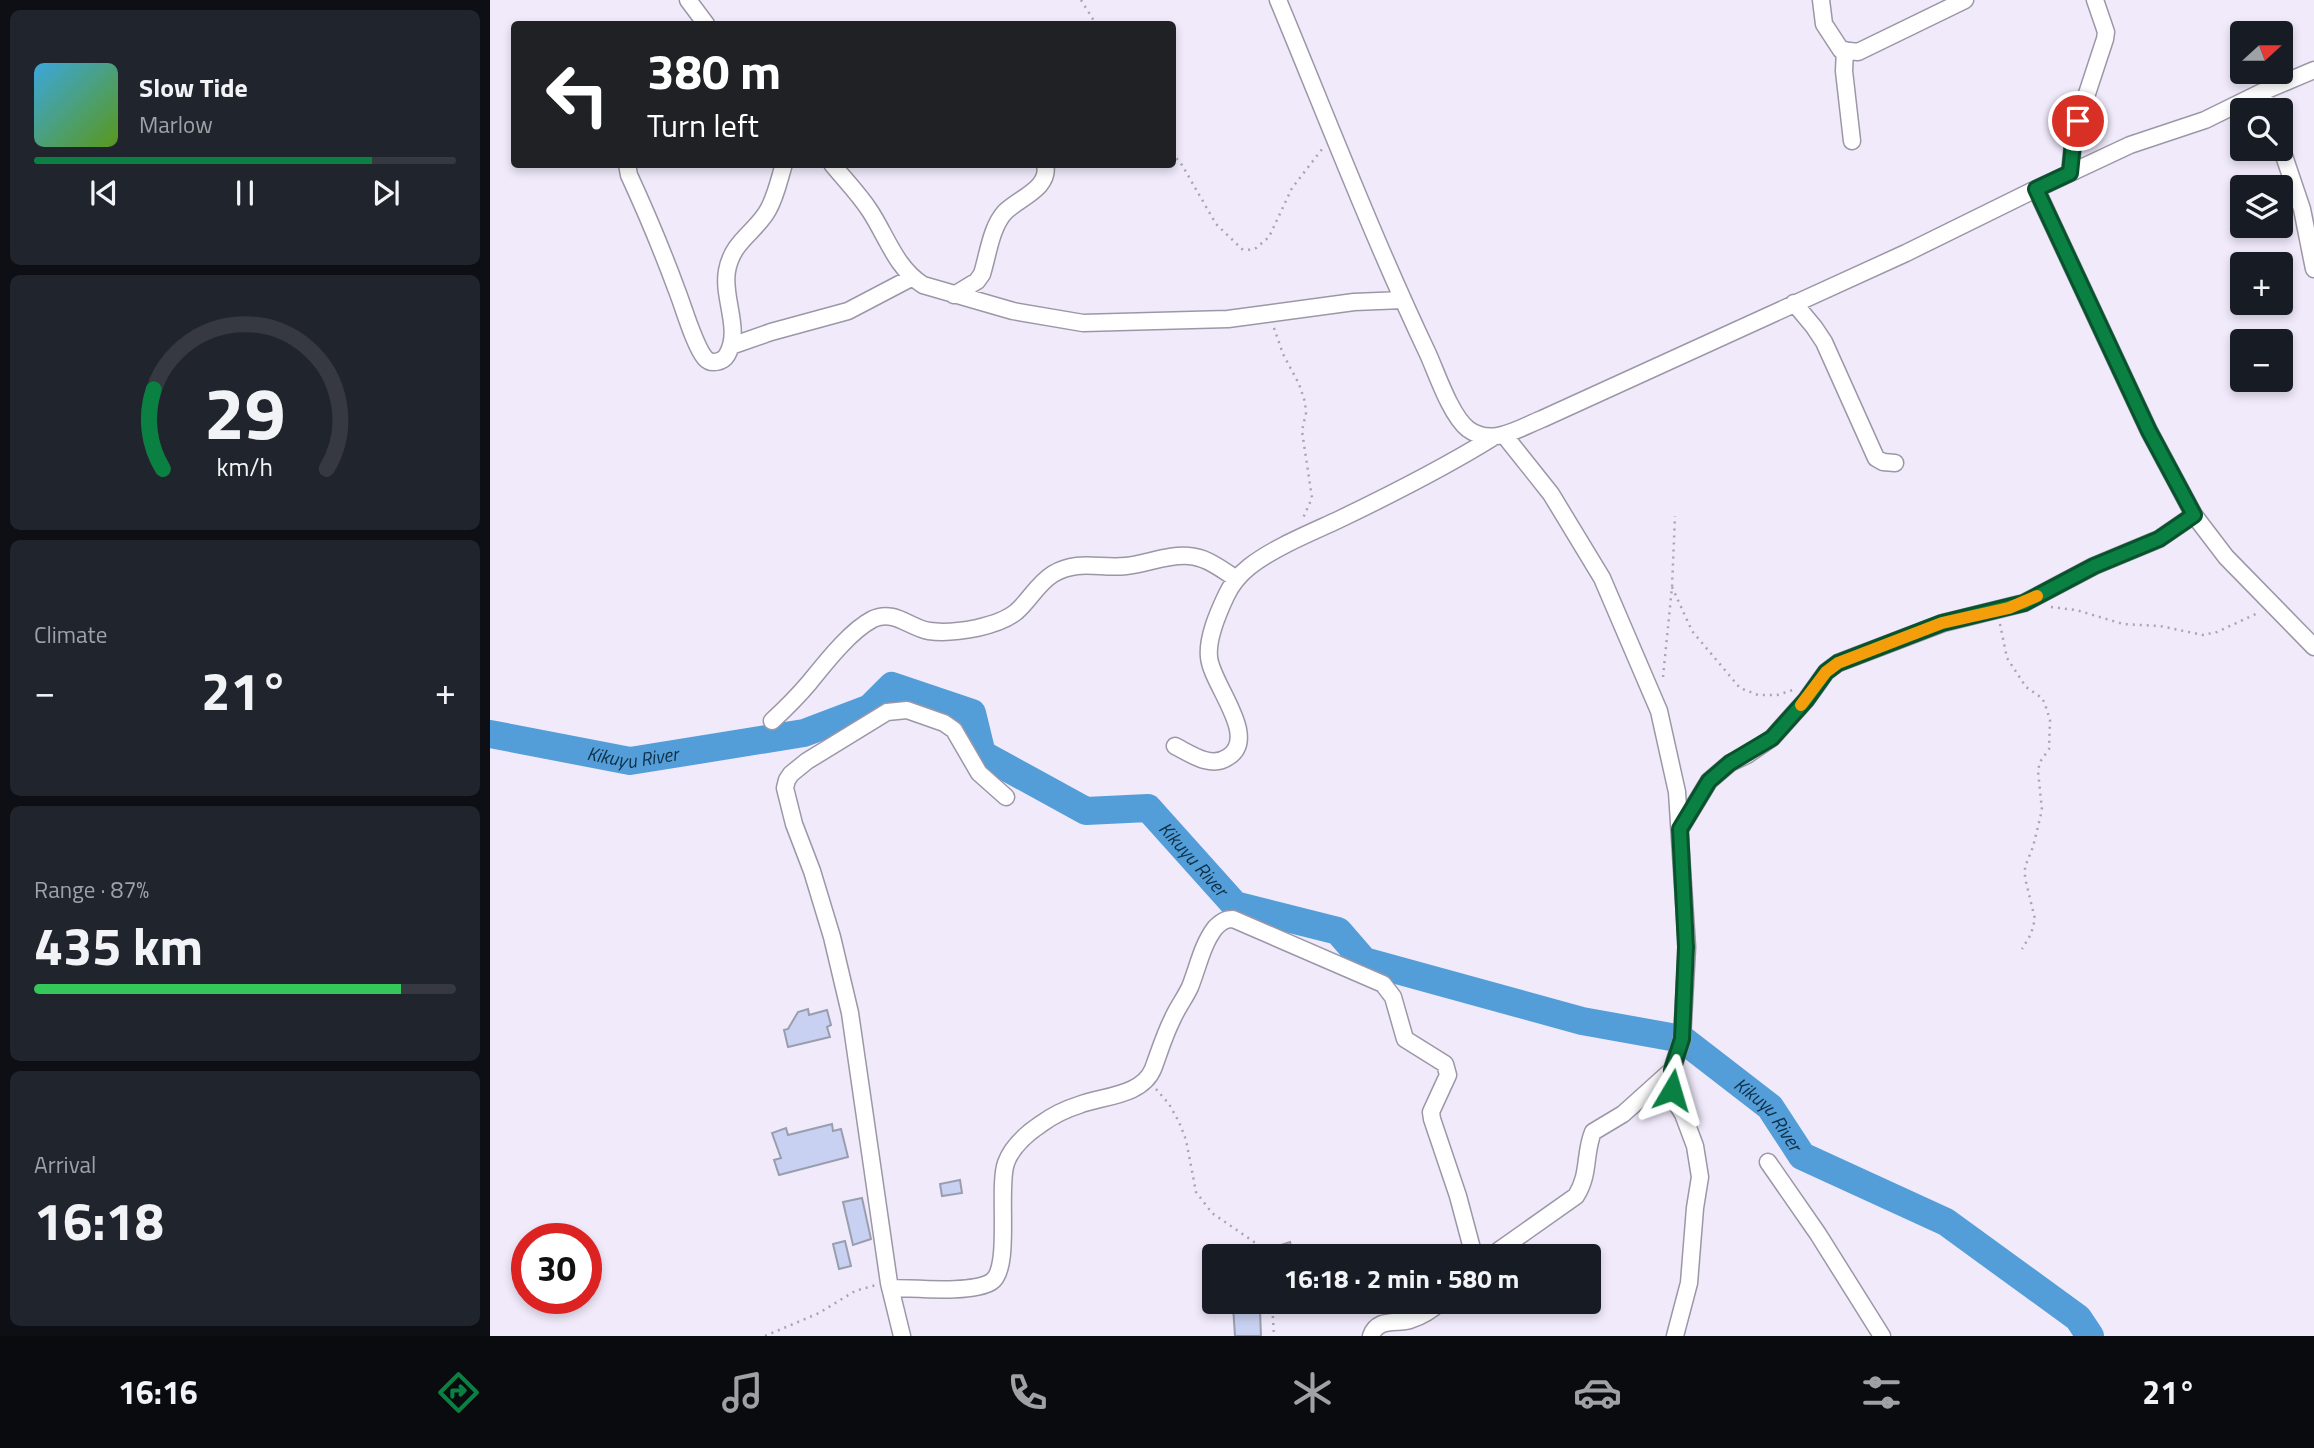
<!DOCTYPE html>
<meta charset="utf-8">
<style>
:root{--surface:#171b24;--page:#20242c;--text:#f1f3f6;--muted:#9ea1a6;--line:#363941;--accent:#0b8043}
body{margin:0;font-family:"Titillium Web",sans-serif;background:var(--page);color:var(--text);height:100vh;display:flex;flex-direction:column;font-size:26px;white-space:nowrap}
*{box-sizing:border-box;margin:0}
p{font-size:23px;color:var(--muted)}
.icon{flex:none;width:38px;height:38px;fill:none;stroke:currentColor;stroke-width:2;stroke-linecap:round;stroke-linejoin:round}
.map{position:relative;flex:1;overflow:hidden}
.sheet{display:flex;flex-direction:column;gap:10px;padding:10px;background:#0d0f14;width:490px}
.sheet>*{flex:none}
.banner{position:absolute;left:21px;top:21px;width:665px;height:147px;border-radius:7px;box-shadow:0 4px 10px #0003;background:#202124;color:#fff;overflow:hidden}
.needle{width:46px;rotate:69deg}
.fabs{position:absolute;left:1740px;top:21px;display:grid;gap:14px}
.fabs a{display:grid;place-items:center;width:63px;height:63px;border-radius:7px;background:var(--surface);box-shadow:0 4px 10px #0003;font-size:35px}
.speed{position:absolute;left:21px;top:1223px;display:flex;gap:14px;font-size:35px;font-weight:700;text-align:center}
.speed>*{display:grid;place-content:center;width:91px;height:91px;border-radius:50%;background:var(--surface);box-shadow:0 4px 10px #0003;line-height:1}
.speed .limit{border:10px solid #d22;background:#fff;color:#111}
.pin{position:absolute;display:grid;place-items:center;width:60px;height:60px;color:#fff;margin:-30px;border:4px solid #fff;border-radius:50%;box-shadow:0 2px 7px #0007}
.me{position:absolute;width:77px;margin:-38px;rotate:7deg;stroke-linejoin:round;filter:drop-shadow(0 0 5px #0008)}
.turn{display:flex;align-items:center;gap:24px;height:147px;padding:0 21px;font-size:32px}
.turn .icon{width:91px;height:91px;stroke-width:2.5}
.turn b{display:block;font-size:49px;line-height:60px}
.big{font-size:52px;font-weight:700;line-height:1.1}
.sheet .widget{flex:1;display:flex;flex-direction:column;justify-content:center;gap:10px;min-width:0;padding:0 24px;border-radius:10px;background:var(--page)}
.sheet .dial{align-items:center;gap:0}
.dial svg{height:182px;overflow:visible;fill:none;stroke:var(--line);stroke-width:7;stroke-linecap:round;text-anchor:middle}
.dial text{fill:var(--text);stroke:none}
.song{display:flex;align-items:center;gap:21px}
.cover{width:84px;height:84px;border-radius:10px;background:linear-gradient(135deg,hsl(200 70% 55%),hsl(90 70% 35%))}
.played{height:7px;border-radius:4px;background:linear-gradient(90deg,var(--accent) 80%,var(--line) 80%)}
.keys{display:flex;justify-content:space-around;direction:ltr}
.heat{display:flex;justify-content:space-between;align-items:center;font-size:38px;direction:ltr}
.charge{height:10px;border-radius:5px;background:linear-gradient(90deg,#34c759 87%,var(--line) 0)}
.trip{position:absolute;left:712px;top:1244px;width:399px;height:70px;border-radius:7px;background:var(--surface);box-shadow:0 4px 10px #0003;font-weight:700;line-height:70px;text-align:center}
.menu{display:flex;height:112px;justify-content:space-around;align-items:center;background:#090b0e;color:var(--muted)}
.menu .icon{width:49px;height:49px}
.menu .on{color:var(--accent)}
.menu b{font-size:32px;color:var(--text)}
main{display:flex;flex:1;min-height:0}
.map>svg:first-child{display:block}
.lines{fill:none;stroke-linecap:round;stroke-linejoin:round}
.river{stroke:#539ed8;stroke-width:28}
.building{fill:#c8d1f1;stroke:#999eae;stroke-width:2}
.minor-casing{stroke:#9c97a6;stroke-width:19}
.path{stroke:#a9a4b1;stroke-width:2.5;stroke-dasharray:2 5;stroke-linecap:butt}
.minor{stroke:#fff;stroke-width:16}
.route-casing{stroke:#07532c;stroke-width:18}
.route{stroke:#0b8043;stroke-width:12}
.slow{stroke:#f59e0b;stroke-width:12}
.labels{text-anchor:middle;stroke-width:7;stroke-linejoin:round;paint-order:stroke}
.water-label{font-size:19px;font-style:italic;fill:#0e2f47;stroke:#fff}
</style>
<main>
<section class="sheet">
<div class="widget">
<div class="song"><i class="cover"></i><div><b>Slow Tide</b><p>Marlow</p></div></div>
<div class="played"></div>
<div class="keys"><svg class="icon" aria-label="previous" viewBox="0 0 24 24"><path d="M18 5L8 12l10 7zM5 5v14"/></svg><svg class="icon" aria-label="pause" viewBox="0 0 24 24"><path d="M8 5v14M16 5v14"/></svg><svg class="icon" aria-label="next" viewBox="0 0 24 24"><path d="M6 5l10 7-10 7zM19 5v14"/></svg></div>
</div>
<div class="widget dial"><svg viewBox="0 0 100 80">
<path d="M14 69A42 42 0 1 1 86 69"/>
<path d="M14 69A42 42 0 0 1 10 34" stroke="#0b8043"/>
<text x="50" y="56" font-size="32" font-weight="700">29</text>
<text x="50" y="72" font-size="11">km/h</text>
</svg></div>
<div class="widget"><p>Climate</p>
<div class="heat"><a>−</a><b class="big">21°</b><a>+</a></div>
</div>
<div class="widget"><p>Range · 87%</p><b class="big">435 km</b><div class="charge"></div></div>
<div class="widget"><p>Arrival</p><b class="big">16:18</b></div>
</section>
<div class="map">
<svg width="1824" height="1336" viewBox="0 0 1824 1336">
<rect width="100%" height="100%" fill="#f0eafb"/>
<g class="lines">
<!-- river -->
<path class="river" id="s1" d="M0,734L140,761L314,733L380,708L402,686L482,713L492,754L596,811L658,808L745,905L848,931L874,961L1092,1021L1192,1039L1280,1107L1312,1156L1456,1222L1588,1318L1600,1336"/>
</g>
<!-- building -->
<path class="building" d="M318,1009L319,1015L337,1010L341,1025L337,1027L340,1037L298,1047L294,1030L298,1029L308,1012Z
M342,1124L343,1131L351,1129L358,1157L289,1175L284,1160L291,1158L282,1133L296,1128L298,1135Z
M470,1180L472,1193L452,1196L450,1184Z
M372,1198L381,1239L363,1245L353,1202Z
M355,1241L361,1266L349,1269L343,1244Z
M800,1242L804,1256H764L763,1254Z
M763,1305L764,1311H770L771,1336H745L743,1306Z"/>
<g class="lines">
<defs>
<path id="minor" d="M198,0L216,24
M788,0C837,118 883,238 938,354C947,374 961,416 978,429C1002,447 1029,428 1052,419L1416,253L1546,189L1640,145L1715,120L1772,92L1824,70
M1331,0L1334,24L1351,50L1368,52L1475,0
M1355,50L1354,71L1362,141
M1772,92L1779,110
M1790,144L1812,209L1824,269
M137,164L139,175C156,212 172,250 186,288C193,305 204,345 215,358C221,365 233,362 237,355C252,330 232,298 237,271C242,241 266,232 278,210C286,196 289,180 294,164
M342,164C355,180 369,194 380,211C397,237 406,268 433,285L523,311L593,323L738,319L864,302L913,300
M1580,173L1583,143L1588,121L1615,39L1616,32L1605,0
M1546,189L1659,431L1704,515L1736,557L1824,647
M464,295L487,281L492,274C498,255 501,227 515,212C529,198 561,188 555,164
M1304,303L1324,327L1334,342L1386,458L1393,462L1405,463
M241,346L281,332L358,311L421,278
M1014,435L1061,494L1112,578L1169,711L1187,792L1197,947L1192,1039L1182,1070V1081L1187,1104L1193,1114L1205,1146L1210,1177L1205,1208L1199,1283L1185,1336
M282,721C295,709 308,696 319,683C336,662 360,631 383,619C404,609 420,628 439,631C453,633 472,631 487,628C500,625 515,621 526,612C540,600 547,584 563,574C588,559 610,569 636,566C657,564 678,554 699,556C717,557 732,570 747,579
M685,746C701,754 721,769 738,757C770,737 721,684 719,657C717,638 728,613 736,596C741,585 749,575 759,567C783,548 820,533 848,520C900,495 952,469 1002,438
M1190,829L1219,781L1240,763L1257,755L1282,738L1316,700L1336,672L1348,663L1453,623L1534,603L1604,566L1669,539L1704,515
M1278,1162L1328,1234L1392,1336
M1001,1256L1086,1196C1100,1174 1094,1154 1103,1132L1133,1114L1182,1070
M400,1288C424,1288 481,1294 501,1282C522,1270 507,1188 516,1163C522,1146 536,1134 551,1124C562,1116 576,1109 589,1105C612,1096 652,1096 663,1069C669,1053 674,1036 682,1020C687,1008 695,998 700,987C708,967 712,945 725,928C731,922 735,919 743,919L893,984L903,997L915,1039L955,1064L958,1075L941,1112L942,1119L968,1196L984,1256
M412,1336L399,1283L360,1013L342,937L322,871L304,824L295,788L297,780L301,774L317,761L397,712L417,710L454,723L464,730L489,773L516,797
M881,1336C887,1318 905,1324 920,1320C932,1316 942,1310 950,1302"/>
</defs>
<!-- minor casing -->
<use href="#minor" class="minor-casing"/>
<!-- path -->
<path class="path" d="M591,0L606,24
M682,153L692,165L726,224L752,249L758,250L766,248L779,237L802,188L833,148
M784,328L793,354L809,384L815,402L816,413L812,431L822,498L813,518
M1182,587L1202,631L1250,688L1268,695H1287L1303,690
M1561,607L1586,610L1633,624L1670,626L1713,635L1727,632L1770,612
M1510,624L1517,658L1536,687L1552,698L1555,704L1560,720L1559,749L1550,762L1548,771L1552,810L1543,847L1535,867V878L1545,919L1541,934L1532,949
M1173,677L1182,587L1185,516
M666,1089L679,1104L689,1122L696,1140L706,1192L722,1213L767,1244L774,1256
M782,1302L784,1336
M275,1336L329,1313L365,1291L386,1285"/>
<!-- minor -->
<use href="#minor" class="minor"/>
</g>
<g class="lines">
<defs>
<path id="route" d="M1182,1090V1070L1192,1039L1196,947L1190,829L1219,781L1240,763L1282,738L1316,700L1336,672L1348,663L1452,623L1534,603L1604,566L1669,539L1704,515L1659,431L1546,189L1580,173L1583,143L1588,121"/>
</defs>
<!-- route casing -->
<use href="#route" class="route-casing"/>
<!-- route -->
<use href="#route" class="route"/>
<!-- slow -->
<path class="slow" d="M1311,705L1336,672L1348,663L1452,623L1519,608L1547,596"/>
</g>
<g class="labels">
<!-- water labels -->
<g class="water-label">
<text dy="7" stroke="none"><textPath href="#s1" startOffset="145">Kikuyu River</textPath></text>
<text dy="7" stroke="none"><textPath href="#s1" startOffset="796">Kikuyu River</textPath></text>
<text dy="7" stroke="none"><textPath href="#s1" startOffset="1447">Kikuyu River</textPath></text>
</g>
</g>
</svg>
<div class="fabs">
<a><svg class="needle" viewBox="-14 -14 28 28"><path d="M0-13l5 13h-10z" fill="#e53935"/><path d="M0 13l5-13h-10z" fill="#9ea1a6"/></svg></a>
<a><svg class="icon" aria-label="search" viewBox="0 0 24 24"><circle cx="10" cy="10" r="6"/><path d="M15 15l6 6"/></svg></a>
<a><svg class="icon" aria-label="layers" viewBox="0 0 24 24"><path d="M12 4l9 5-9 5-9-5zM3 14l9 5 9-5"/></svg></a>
<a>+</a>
<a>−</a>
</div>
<div class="speed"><div class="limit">30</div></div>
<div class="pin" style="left:1588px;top:121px;background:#d93025"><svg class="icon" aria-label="arrive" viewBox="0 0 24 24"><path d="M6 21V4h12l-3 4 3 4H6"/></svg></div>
<svg class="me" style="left:1182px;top:1090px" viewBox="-20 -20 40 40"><path d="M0-17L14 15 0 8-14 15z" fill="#0b8043" stroke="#fff" stroke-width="4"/></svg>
<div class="trip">16:18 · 2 min · 580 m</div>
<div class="banner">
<div class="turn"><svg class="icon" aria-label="left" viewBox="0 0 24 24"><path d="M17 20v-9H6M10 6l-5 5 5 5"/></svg><div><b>380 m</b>Turn left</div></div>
</div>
</div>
</main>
<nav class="menu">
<b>16:16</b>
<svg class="icon on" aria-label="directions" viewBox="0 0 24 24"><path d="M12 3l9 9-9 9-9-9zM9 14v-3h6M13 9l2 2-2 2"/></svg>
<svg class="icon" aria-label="music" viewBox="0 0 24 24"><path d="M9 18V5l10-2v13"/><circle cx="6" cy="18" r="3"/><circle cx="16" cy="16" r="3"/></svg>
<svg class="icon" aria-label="phone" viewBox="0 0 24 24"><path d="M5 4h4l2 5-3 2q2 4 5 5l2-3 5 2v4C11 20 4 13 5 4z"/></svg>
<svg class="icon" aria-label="climate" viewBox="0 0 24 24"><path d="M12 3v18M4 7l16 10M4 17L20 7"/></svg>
<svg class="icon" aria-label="car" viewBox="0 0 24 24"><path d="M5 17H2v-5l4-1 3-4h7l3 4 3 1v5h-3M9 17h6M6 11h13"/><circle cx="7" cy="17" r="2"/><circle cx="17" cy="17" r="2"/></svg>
<svg class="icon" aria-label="filters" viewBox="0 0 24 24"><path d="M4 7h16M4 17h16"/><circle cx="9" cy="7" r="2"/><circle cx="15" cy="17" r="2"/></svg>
<b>21°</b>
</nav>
